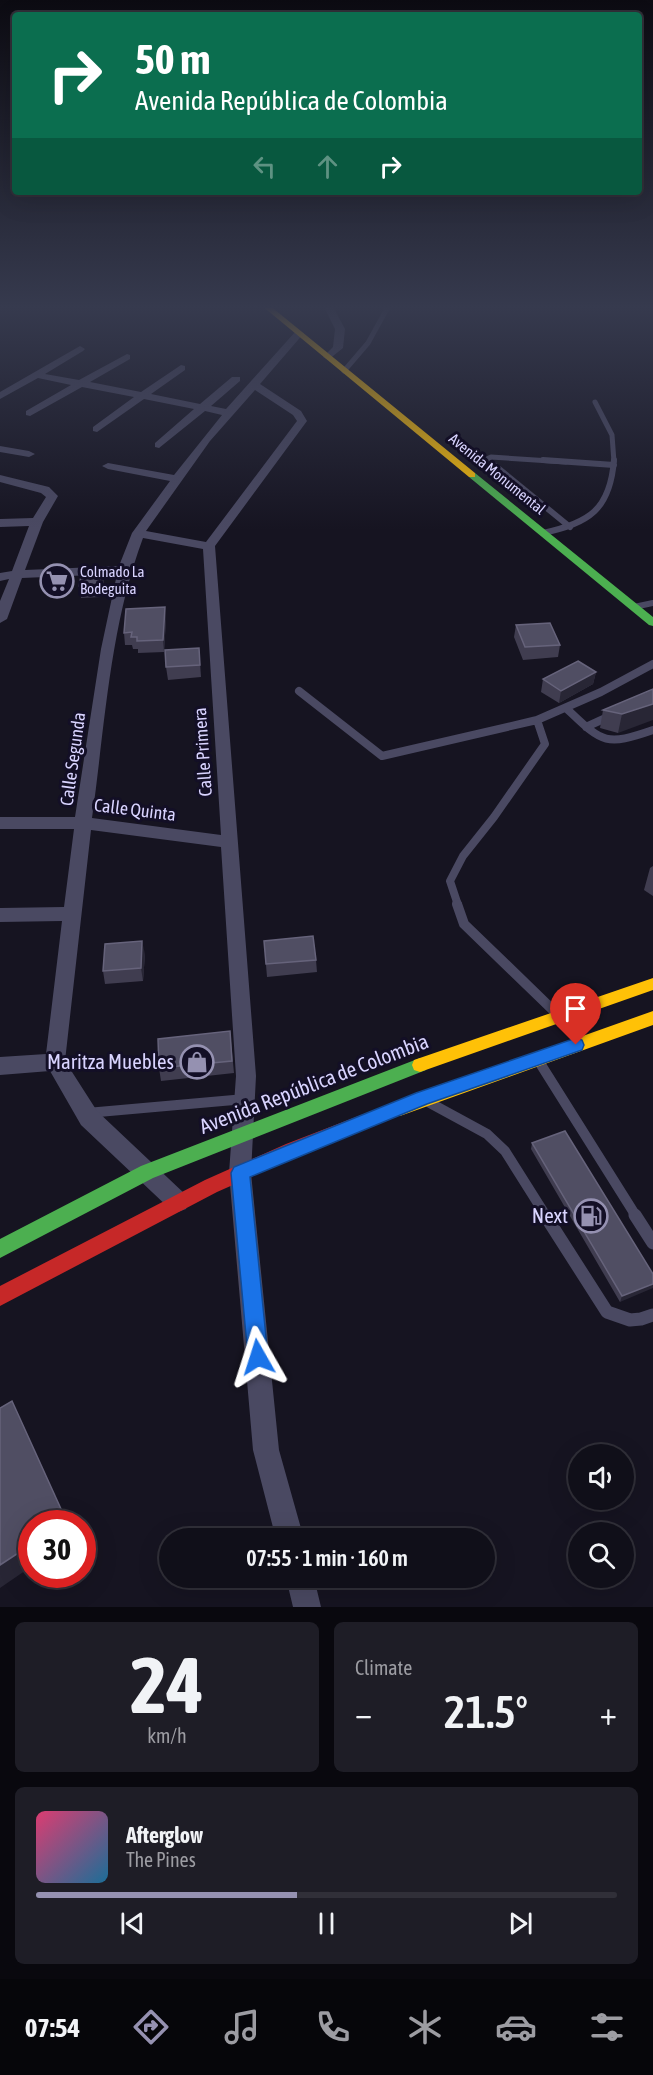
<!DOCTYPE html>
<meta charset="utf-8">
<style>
:root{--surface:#100f19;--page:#1e1d26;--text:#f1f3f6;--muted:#9c9ca2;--line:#302f38;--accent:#9591b1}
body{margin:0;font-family:"Asap Condensed",sans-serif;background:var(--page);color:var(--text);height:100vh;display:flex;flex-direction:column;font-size:22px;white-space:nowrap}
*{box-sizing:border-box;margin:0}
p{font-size:20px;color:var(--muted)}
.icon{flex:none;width:33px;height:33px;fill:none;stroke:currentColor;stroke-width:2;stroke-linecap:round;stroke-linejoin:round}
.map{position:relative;height:1607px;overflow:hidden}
.drawer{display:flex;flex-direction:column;gap:15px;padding:15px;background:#09080e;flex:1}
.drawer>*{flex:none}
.banner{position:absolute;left:12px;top:12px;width:630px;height:183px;border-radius:6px;box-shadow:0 6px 24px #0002,0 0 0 2px var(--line);background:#0b6e4f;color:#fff;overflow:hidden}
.buttons{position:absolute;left:568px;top:1444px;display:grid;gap:12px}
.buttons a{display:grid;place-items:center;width:66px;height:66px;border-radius:50%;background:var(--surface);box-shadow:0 6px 24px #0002,0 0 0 2px var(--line);font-size:30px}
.speed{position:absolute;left:18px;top:1510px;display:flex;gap:12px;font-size:30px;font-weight:700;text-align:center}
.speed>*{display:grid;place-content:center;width:78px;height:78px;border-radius:50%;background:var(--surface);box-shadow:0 6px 24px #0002,0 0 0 2px var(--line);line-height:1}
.speed .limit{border:9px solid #d22;background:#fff;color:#111}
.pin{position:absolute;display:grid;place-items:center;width:51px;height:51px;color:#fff;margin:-62px -26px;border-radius:50% 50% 50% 0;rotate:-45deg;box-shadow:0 0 6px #0007}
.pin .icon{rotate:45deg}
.me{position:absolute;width:66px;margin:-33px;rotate:354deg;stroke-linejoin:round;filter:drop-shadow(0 0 4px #0008)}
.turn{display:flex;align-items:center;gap:21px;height:126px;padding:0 24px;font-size:27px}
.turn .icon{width:78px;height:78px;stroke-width:2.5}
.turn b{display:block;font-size:42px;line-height:51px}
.lanes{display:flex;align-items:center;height:57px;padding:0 24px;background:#0003;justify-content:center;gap:30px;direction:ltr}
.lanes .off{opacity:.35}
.big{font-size:45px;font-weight:600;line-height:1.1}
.drawer .tile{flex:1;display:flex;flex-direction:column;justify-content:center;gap:9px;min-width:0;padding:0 21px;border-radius:9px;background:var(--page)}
.drawer .dial{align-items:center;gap:0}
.dial b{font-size:78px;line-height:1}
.song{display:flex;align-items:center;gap:18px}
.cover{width:72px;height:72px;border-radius:9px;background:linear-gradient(135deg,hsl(340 70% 55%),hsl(200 70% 35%))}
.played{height:6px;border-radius:3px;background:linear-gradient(90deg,var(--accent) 45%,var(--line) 45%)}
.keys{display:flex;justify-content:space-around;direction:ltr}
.heat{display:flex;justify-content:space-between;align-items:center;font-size:33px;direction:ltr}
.drawer .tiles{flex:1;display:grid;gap:15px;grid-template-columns:1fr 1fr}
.tile:last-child{grid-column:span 2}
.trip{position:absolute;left:159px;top:1528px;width:336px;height:60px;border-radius:30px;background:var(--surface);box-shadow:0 6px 24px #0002,0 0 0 2px var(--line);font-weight:600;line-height:60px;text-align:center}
.tab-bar{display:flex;height:96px;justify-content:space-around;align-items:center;background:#06060a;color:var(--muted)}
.tab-bar .icon{width:42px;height:42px}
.tab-bar .active{color:var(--accent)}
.tab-bar b{font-size:27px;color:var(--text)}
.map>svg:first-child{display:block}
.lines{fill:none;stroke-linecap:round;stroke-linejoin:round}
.lane-far4{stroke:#4a4962;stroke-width:5}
.lane-far3{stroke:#4a4962;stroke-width:6}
.lane-far2{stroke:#4a4962;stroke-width:8}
.lane-far1{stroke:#4a4962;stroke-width:10}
.lane{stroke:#4a4962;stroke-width:13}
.street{fill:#4a4962;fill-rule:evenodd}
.fast{fill:#4caf50;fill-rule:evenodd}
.slow{fill:#ffc107;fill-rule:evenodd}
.jam{fill:#c62828;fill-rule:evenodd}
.wall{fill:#403d50}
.shaded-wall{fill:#282635}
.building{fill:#504e63;stroke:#66637b;stroke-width:1.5}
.route{fill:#1a73e8;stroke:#114b97;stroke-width:1.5}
.labels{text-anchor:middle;stroke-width:6;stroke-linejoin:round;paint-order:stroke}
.far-street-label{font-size:15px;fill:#d9d4ff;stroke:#130f26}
.far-poi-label{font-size:15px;fill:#d9d4ff;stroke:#130f26;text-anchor:start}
.street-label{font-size:18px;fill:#d9d4ff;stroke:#130f26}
.near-poi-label{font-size:21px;fill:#d9d4ff;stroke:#130f26;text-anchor:end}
.near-street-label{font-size:21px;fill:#d9d4ff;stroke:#130f26}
</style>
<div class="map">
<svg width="653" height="1607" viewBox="0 0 653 1607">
<rect width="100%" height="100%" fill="#161421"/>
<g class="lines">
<!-- lane-far4 -->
<path class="lane-far4" d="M344,371L368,343L389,305
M595,402L612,435L614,462
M489,462L487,459L491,457L566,462"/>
<!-- lane-far3 -->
<path class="lane-far3" d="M488,460L570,527
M543,460L614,465
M543,533C589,523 610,510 614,460
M634,607L653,603"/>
<!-- lane-far2 -->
<path class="lane-far2" d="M299,691L382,756L537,720
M566,708C602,742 604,747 653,730
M586,727L610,716
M458,905L450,881L463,856L494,817L545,744L537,720L601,692L653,664"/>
<!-- lane-far1 -->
<path class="lane-far1" d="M457,904L464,924L557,1014
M538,1060L636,1216
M430,1103L487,1134L505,1151L546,1216
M87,1113L245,1099"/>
<!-- lane -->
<path class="lane" d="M545,1215L607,1312L630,1320L641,1319L653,1315
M635,1215L653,1243"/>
<!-- street -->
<path class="street" d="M323,305H332L345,329L343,348L328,360L323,357L333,347L335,329Z
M296,331L304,333L260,384L301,411L307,421L215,546L256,1076L251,1173L279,1450L304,1539H276L253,1450L229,1173L236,1076L221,847L91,830L65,1061L97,1111L186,1195L189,1202L186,1209L178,1212L170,1209L81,1125L50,1071L0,1075V1057L46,1054L62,921L0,922V908L64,907L74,829H0V817H75L101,649L117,574L22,578L7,619L0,623V601L9,579L0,581V573L12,571L29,526L0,527V519L33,518L46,497L41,493L0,482V475L49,487L58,496L43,522L25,570L119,566L132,533L170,481L108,469L102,466L108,463L174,475L222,415L205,411L159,448L155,447V443L194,409L144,399L97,432L93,431V427L134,397L82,387L30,416L26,415V411L71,385L38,378L0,399V392L80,346L85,349L83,351L45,374L79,380L127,354L130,355V359L90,382L141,392L181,365L185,366V370L151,394L200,404L232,377H240V381L211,406L226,409ZM255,390L293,415L297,421L206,542L146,531L210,441ZM143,538L203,549L221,835L92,818C105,725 110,626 143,538Z
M0,446L29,451L35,454L29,457L0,452Z
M286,1578H314L321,1607H293Z"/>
<!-- fast -->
<path class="fast" d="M469,473H475L653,617V626L649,625L469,477Z
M420,1058L426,1060L428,1065L426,1070L153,1178L0,1258V1239L141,1166Z"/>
<!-- slow -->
<path class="slow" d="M261,305H269L475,473V477H469Z
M653,978V990L420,1072L414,1070L412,1065L414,1060Z
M653,1011V1025L400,1116L394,1113L391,1108L394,1103Z"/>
<!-- jam -->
<path class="jam" d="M400,1100L406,1103L409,1108L406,1113L298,1156L217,1192L0,1306V1286L205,1180L286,1144Z"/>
</g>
<!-- wall -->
<path class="wall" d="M102,571L104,583L101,597L81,598L79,586Z
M166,619L164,652L138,653V649H133L132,645H125L124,633Z
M516,625L560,645L558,657L523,660L514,637Z
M199,648L201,677L168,680L166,667Z
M596,672L593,684L559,703L541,692L543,679Z
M653,689L618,733L600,728L603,710Z
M653,866V896L644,890L650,868Z
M264,941L316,960L317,972L267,977Z
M145,954L143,981L105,984L103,971Z
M230,1031L234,1073L161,1081L159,1068Z
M532,1143L653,1274L620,1302L531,1149Z"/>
<!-- shaded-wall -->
<path class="shaded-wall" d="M102,571L104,583L101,597L99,585Z
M165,607L166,619L164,652L163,640Z
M596,672L593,684L559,703L561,691Z
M653,704V720L618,733L622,714Z
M142,941L145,954L143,981L141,968Z
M653,1284V1288L620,1302L622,1296Z
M21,1420L68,1524H60Z
M32,1544V1566L0,1588V1565Z"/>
<!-- building -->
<path class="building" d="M102,571L99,585L79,586L82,572Z
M165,607L163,640L137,641V637H131L132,632L124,633L126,609Z
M550,623L560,645L525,647L516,625Z
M199,648L200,665L166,667L165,650Z
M578,661L596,672L561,691L543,679Z
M653,689V704L622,714L603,710Z
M313,936L316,960L266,964L264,941Z
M142,941L141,968L103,971L105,944Z
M230,1031L232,1061L159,1068L158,1039Z
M565,1131L653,1274V1284L622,1296L532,1143Z
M12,1401L66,1520L60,1524H32V1544L0,1565V1408Z"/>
<!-- sky -->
<linearGradient id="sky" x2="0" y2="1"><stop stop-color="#0c0b12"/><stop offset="0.58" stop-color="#363a4e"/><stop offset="1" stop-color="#363a4e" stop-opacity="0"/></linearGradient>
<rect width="653" height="530" fill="url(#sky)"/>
<!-- route -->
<path class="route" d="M576,1038L582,1040L584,1045L582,1050L427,1104L250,1177L268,1357L265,1365L258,1368L251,1365L248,1357L231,1173L234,1167L416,1093Z"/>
<!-- icons -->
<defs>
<symbol id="supermarket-ring" viewBox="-11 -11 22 22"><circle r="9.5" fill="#130f26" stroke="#9591b1" stroke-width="1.5"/><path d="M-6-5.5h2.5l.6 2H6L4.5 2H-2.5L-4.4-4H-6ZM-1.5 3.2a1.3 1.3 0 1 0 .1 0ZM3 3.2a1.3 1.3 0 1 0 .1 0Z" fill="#9591b1"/></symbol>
<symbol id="shop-ring" viewBox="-11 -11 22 22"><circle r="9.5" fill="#130f26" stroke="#9591b1" stroke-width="1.5"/><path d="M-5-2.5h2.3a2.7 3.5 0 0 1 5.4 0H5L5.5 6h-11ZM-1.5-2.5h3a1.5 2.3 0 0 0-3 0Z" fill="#9591b1"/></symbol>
<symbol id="fuel-ring" viewBox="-11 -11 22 22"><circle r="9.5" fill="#130f26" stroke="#9591b1" stroke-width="1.5"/><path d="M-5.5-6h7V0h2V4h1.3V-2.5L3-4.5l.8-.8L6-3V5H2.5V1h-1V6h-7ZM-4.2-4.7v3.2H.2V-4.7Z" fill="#9591b1"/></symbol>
</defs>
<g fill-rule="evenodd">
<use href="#supermarket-ring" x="38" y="562" width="38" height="38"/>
<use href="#shop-ring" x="178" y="1043" width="38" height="38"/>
<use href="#fuel-ring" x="572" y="1197" width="38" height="38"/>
</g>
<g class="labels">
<!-- far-street labels -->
<g class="far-street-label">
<text transform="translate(497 474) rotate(39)" y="5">Avenida Monumental</text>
</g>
<!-- far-poi labels -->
<g class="far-poi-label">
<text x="80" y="577">Colmado La<tspan x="80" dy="17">Bodeguita</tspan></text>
</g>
<!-- street labels -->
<g class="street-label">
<text transform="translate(203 752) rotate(-94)" y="6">Calle Primera</text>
<text transform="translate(73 759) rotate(-82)" y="6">Calle Segunda</text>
<text transform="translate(135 810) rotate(7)" y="6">Calle Quinta</text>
</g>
<!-- near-poi labels -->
<g class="near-poi-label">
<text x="174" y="1069">Maritza Muebles</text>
<text x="568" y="1223">Next</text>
</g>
<!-- near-street labels -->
<g class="near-street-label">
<text transform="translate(314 1084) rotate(-21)" y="7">Avenida República de Colombia</text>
</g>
</g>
</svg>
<div class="buttons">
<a><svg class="icon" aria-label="sound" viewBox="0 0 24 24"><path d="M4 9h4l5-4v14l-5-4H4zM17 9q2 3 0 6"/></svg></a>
<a><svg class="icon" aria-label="search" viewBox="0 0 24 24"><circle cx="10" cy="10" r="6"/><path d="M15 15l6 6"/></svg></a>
</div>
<div class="speed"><div class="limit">30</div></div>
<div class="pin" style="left:576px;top:1045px;background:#d93025"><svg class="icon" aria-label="arrive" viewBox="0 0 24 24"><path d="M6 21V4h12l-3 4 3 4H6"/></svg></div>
<svg class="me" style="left:258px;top:1357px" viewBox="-20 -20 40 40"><path d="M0-17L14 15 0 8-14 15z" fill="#1a73e8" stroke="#fff" stroke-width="4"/></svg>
<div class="trip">07:55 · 1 min · 160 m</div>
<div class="banner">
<div class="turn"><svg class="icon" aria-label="right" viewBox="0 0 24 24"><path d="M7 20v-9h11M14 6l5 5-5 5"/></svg><div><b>50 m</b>Avenida República de Colombia</div></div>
<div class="lanes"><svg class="icon off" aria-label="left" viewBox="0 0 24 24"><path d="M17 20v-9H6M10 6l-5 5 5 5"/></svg><svg class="icon off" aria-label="ahead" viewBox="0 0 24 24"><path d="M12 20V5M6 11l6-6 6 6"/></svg><svg class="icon" aria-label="right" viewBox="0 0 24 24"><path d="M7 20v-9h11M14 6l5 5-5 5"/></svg></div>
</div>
</div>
<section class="drawer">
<div class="tiles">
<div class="tile dial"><b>24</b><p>km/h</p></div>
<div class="tile"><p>Climate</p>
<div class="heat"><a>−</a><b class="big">21.5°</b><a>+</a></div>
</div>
<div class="tile">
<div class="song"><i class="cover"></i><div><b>Afterglow</b><p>The Pines</p></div></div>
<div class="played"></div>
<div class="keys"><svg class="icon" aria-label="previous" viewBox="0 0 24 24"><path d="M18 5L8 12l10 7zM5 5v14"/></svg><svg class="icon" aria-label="pause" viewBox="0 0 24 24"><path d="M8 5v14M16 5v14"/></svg><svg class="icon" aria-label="next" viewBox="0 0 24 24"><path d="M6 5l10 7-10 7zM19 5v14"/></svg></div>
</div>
</div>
</section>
<nav class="tab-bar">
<b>07:54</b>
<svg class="icon active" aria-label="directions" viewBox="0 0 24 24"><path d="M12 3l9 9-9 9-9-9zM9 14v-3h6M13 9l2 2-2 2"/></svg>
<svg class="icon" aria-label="music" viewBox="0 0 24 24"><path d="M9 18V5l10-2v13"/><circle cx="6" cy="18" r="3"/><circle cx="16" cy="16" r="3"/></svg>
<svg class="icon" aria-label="phone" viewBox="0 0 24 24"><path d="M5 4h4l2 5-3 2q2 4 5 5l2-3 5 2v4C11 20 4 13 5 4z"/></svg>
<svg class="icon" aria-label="climate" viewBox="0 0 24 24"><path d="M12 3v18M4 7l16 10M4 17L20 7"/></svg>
<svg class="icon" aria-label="car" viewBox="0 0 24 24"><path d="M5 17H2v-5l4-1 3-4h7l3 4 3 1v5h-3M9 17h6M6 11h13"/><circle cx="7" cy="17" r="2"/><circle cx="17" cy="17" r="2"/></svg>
<svg class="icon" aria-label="filters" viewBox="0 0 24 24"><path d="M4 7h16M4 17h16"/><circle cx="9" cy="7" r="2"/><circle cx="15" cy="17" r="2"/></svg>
</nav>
